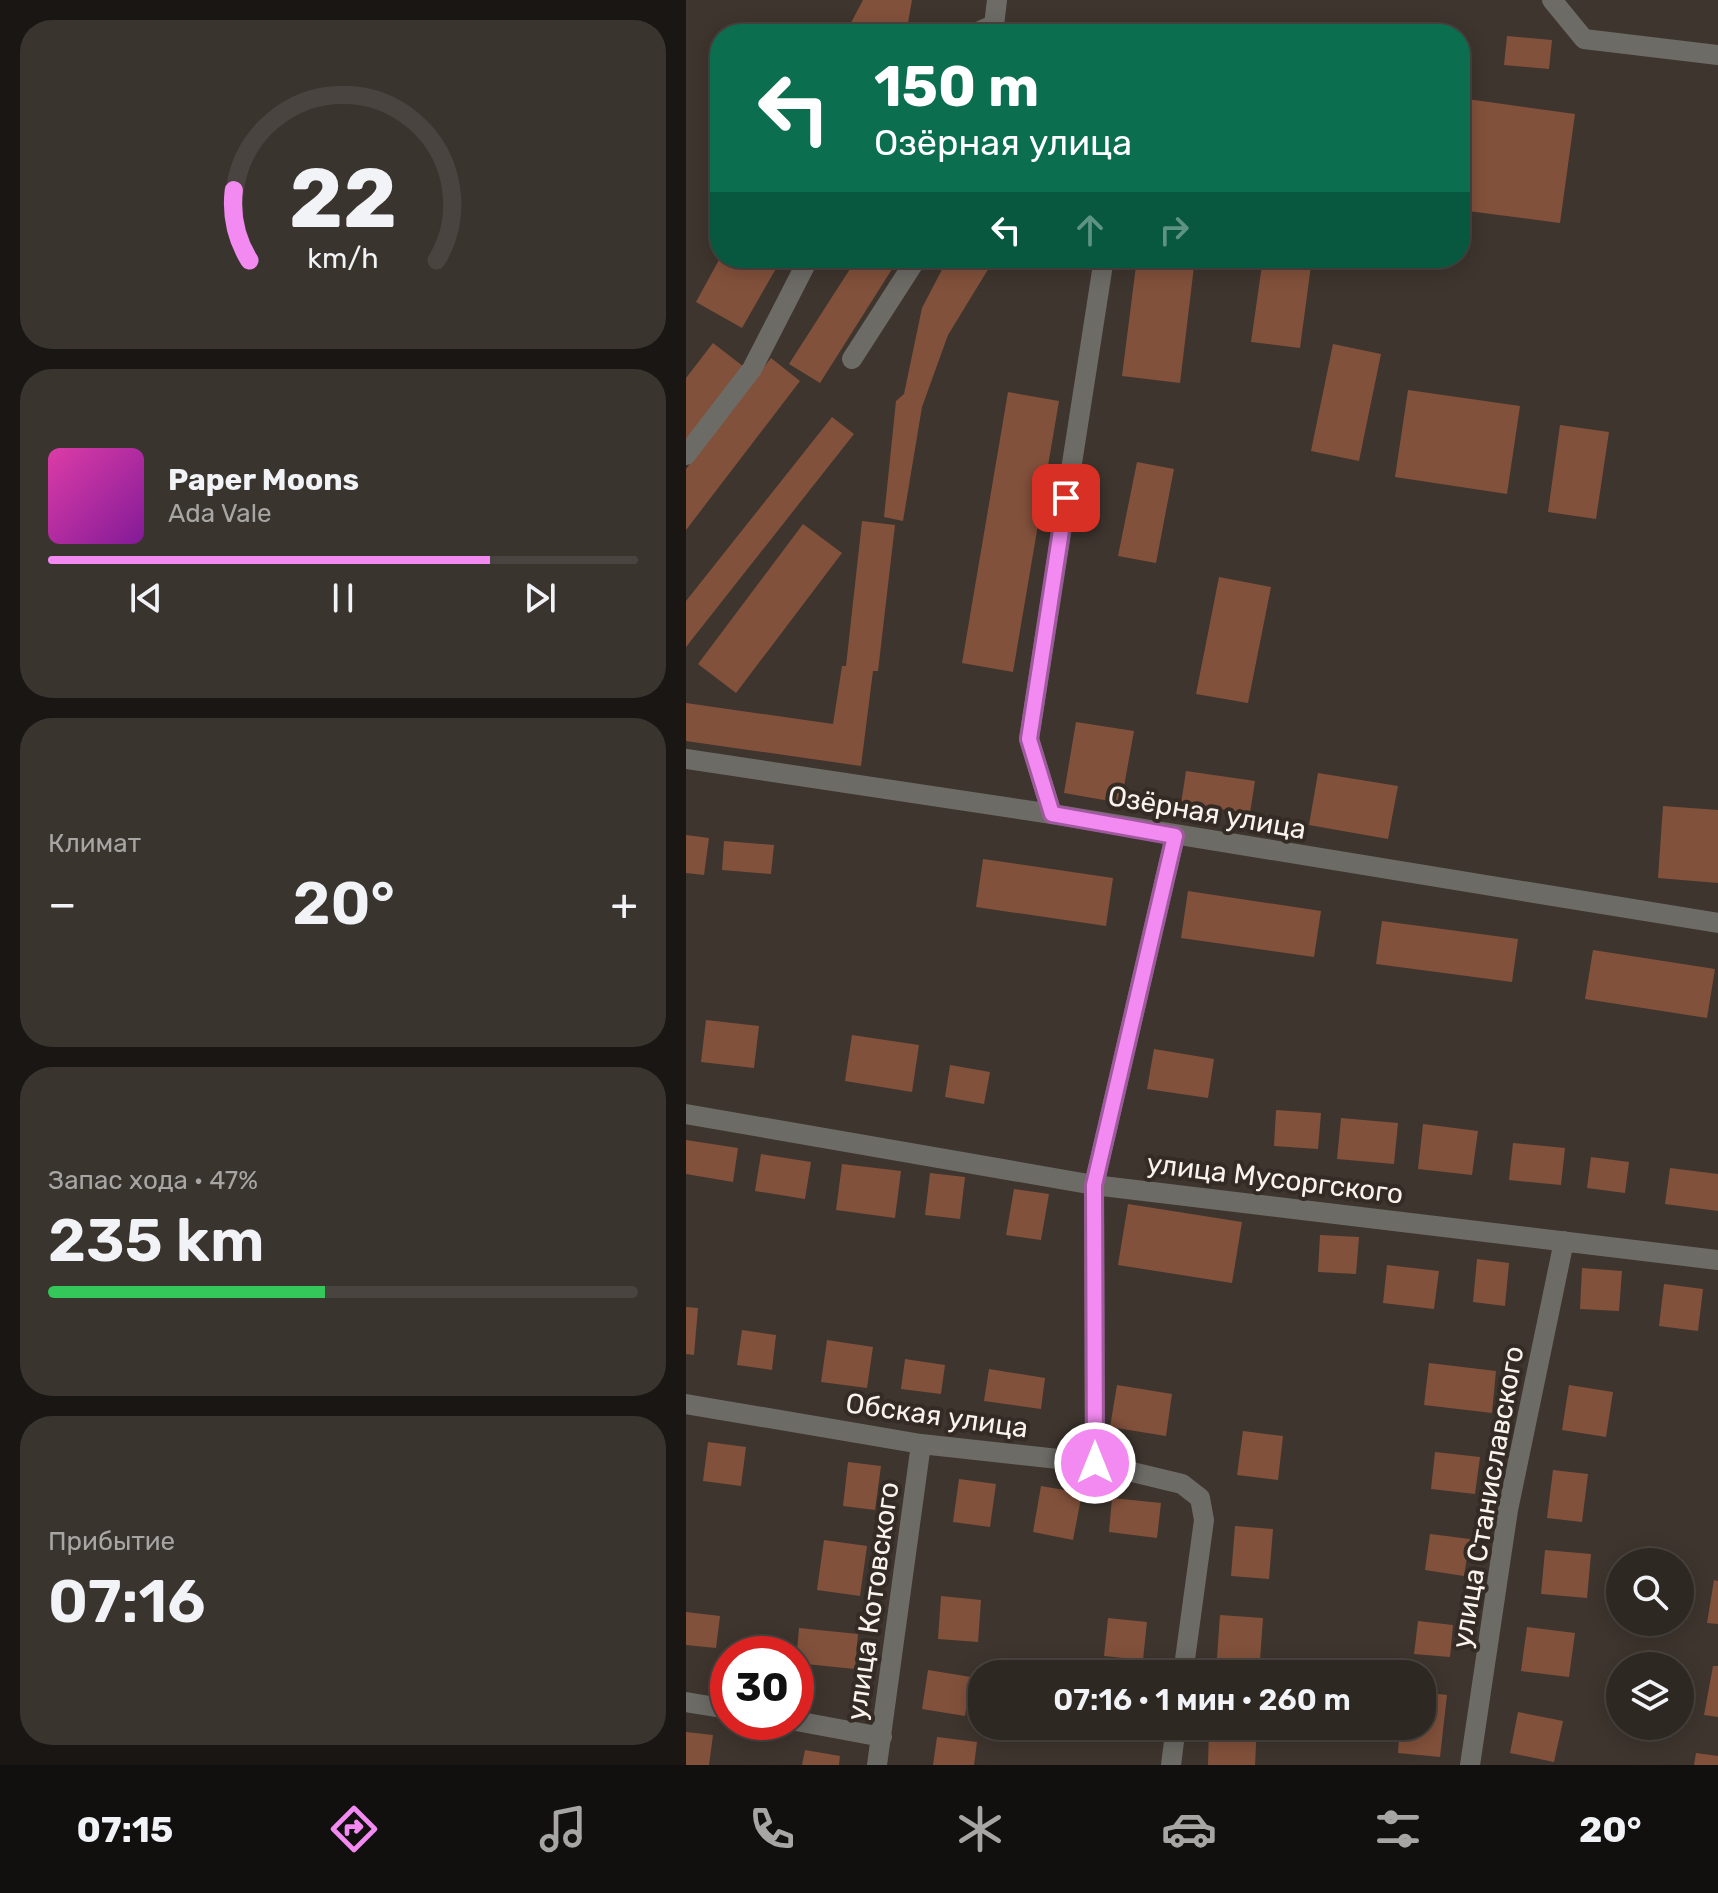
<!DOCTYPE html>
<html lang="ru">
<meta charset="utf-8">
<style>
:root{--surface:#2e2822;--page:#3a342f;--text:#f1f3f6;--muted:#a7a6a5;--line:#494440;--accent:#f38af1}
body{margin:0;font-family:Rubik,sans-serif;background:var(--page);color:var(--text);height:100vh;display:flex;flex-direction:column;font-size:30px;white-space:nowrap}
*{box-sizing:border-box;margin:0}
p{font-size:26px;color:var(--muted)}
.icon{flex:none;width:44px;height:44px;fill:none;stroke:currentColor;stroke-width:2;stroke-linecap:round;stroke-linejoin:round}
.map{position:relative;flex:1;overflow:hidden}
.drawer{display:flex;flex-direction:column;gap:20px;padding:20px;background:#191613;width:686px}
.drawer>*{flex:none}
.top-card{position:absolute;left:24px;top:24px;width:760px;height:244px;border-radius:32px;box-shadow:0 4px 20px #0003,0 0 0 2px var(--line);background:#0b6e4f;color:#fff;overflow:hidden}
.controls{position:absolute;left:920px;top:1548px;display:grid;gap:16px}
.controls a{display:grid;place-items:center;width:88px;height:88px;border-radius:50%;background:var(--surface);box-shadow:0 4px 20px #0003,0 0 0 2px var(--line);font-size:40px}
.speed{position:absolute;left:24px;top:1636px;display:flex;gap:16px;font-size:40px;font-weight:700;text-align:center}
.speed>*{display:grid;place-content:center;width:104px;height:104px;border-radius:50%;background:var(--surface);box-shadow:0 4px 20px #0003,0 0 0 2px var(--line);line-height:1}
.speed .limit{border:12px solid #d22;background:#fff;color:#111}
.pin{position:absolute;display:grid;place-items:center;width:68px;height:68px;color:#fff;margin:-34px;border-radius:16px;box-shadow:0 4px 12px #0006}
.me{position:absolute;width:88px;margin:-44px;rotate:0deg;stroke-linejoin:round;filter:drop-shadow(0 0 6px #0008)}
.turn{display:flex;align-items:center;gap:28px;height:168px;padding:0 32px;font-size:36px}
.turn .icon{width:104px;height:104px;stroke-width:2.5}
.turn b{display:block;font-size:56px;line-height:68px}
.lanes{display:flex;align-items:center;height:76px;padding:0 32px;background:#0003;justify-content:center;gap:40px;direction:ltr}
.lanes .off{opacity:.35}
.big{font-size:60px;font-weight:600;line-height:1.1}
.drawer .card{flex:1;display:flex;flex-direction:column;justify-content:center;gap:12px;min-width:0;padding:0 28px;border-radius:32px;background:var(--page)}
.drawer .dial{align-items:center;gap:0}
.dial svg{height:208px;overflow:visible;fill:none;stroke:var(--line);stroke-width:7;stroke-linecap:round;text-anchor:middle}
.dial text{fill:var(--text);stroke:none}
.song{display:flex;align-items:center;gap:24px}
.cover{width:96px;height:96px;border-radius:12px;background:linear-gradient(135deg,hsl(320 70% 55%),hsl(290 70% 35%))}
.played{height:8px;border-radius:4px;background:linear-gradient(90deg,var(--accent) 75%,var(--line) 75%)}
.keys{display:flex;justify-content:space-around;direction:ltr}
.heat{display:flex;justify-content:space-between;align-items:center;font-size:44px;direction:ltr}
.charge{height:12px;border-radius:6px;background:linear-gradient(90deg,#34c759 47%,var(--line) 0)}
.trip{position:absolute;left:282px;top:1660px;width:468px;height:80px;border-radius:32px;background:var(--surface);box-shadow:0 4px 20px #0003,0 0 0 2px var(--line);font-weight:600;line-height:80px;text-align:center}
.tab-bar{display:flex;height:128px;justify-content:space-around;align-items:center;background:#12100e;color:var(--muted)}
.tab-bar .icon{width:56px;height:56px}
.tab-bar .selected{color:var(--accent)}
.tab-bar b{font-size:36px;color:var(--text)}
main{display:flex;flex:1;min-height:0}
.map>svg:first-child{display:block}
.building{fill:#82513b}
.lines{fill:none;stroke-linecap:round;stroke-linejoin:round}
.minor{stroke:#6d6b66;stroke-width:20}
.route-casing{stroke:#9e5a9d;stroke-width:20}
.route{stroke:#f38af1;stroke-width:14}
.labels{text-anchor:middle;stroke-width:8;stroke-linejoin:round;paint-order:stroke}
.street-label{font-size:28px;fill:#f9f3ee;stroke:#342b24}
</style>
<main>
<section class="drawer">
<div class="card dial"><svg viewBox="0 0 100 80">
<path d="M14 69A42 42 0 1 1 86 69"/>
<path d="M14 69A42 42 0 0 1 8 42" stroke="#f38af1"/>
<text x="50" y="56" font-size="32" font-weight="700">22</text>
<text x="50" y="72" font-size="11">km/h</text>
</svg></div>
<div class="card">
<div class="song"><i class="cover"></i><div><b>Paper Moons</b><p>Ada Vale</p></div></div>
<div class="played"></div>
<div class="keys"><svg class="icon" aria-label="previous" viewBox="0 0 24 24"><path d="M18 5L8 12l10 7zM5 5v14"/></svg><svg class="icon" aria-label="pause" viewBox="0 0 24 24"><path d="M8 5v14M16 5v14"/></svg><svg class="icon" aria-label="next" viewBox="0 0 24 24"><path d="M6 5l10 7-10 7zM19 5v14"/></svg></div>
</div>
<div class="card"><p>Климат</p>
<div class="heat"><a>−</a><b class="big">20°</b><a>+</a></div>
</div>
<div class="card"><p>Запас хода · 47%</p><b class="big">235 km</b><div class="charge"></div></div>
<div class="card"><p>Прибытие</p><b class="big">07:16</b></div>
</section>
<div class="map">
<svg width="1032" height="1765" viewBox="0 0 1032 1765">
<rect width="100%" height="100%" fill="#3e352e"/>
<!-- building -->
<path class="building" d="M177,0H226L220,34H159Z
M821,36L866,40L863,69L818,65Z
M774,98L889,114L874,223L774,210Z
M34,258H96L56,328L10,302Z
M171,258H213L134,383L103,364Z
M262,258H309L262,335L236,407L217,521L198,517L210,401L218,394L236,308Z
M451,258H509L494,383L436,376Z
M577,258H626L614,348L565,342Z
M27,343L58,367L0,443V378Z
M647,344L695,354L673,461L625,451Z
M85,358L114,381L0,530V469Z
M722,390L834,406L821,494L709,477Z
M322,392L373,401L327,672L276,663Z
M146,417L168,434L0,647V601Z
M874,425L923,432L910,519L862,512Z
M451,462L488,469L470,563L432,556Z
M176,521L209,525L192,671H187L175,766L0,741V703L147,724L156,666H160Z
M117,524L156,553L50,693L12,664Z
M533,577L585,587L562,703L510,694Z
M390,722L448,731L435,803L378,793Z
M500,771L569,781L564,813L495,804Z
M632,773L712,786L702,839L623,825Z
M977,806L1032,810V883L972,878Z
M0,835L23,838L18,875L0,873Z
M38,841L88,845L85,874L36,870Z
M297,859L427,878L420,926L290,907Z
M502,891L635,911L628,957L495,938Z
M696,921L832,939L826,982L690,964Z
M907,950L1029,969L1021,1018L899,999Z
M20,1020L73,1026L68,1068L15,1062Z
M166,1035L233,1045L226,1092L159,1081Z
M468,1049L528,1059L522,1098L461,1089Z
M264,1065L304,1072L298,1104L259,1097Z
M590,1110L635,1113L632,1149L588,1146Z
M655,1118L712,1123L708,1164L651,1159Z
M737,1124L792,1131L786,1175L732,1169Z
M0,1140L52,1148L47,1182L0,1174Z
M827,1143L879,1148L875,1185L823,1180Z
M75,1154L125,1162L119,1199L69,1191Z
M905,1157L943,1162L939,1193L901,1188Z
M156,1164L215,1171L209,1218L150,1210Z
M984,1168L1032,1174V1211L979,1204Z
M244,1173L279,1177L274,1219L239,1215Z
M328,1189L363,1194L355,1240L320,1235Z
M442,1204L556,1222L546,1283L432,1265Z
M634,1235L673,1237L670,1274L632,1272Z
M791,1259L823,1263L819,1306L787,1302Z
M701,1265L753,1271L748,1309L697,1303Z
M896,1268L936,1271L933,1311L894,1309Z
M978,1284L1017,1289L1012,1331L973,1326Z
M0,1307L12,1308L8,1355L0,1354Z
M56,1330L90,1335L86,1370L51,1365Z
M141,1340L187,1347L181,1388L135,1382Z
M219,1359L259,1365L255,1394L215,1389Z
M743,1363L810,1371L806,1413L738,1405Z
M303,1369L359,1378L355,1409L298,1401Z
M431,1385L486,1394L480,1436L424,1427Z
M883,1385L927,1392L920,1437L876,1430Z
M557,1431L597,1436L592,1480L551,1475Z
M22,1442L60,1447L55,1486L17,1481Z
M749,1452L794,1457L789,1494L745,1489Z
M162,1462L195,1466L189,1510L157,1506Z
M867,1470L902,1474L896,1522L861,1518Z
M273,1479L310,1484L304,1527L267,1522Z
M355,1486L396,1493L387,1540L347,1532Z
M426,1498L475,1503L471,1538L423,1532Z
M549,1526L587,1529L583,1579L545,1576Z
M744,1534L784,1539L778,1576L739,1570Z
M138,1540L181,1546L174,1596L131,1590Z
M859,1550L905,1554L901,1598L855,1594Z
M1028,1580L1032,1581V1624L1021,1623Z
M255,1596L295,1600L292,1642L252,1639Z
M0,1612L34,1616L30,1648L0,1645Z
M534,1615L577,1618L574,1660L531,1658Z
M422,1618L461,1622L457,1660L418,1656Z
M732,1621L767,1625L764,1657L728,1654Z
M841,1627L889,1633L883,1677L835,1671Z
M113,1628L172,1634L169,1669L110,1663Z
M1027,1666H1032V1717L1018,1715Z
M242,1670L285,1677L279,1716L236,1709Z
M736,1692L761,1695L754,1757L712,1753L714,1726H736Z
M832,1712L877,1721L868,1762L824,1753Z
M415,1726H453L452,1736L414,1732Z
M523,1726H571L569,1765H522Z
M0,1732L27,1735L23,1765H0Z
M251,1737L291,1742L288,1765H247Z
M119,1750L154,1756L153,1765H116Z
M1010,1753L1032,1756V1765H1008Z"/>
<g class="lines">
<!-- minor -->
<path class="minor" d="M866,0L898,39L1032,55
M287,34L307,25
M307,34L311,0
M166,359L231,258
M0,455L66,369L123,258
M0,759L366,814L1032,923
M366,814L343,739L418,258
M0,1114L408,1185L1032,1260
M0,1404L235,1444L409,1463L496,1484L514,1498L518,1520L497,1674
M409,1463L408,1185L489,836
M0,1702L42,1709
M110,1721L196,1737
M191,1765L235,1444
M485,1765L490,1726
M784,1765L822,1510L878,1241"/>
</g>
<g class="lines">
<defs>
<path id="route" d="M380,498L343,739L366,814L489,836L408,1185L409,1463"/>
</defs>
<!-- route casing -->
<use href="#route" class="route-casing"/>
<!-- route -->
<use href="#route" class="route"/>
</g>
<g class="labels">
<!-- street labels -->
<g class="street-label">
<text transform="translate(521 812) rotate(10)" y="10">Озёрная улица</text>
<text transform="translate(589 1178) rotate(7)" y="10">улица Мусоргского</text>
<text transform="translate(251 1415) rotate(8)" y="10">Обская улица</text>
<text transform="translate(801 1497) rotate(-80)" y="10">улица Станиславского</text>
<text transform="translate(186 1601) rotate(-82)" y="10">улица Котовского</text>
</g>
</g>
</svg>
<div class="controls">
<a><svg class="icon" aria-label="search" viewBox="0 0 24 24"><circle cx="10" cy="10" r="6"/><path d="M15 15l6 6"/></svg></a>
<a><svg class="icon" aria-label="layers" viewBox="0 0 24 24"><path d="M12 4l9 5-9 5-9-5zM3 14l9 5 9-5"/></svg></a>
</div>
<div class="speed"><div class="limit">30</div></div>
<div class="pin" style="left:380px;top:498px;background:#d93025"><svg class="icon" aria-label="arrive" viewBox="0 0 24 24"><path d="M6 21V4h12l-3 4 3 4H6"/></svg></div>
<svg class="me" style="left:409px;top:1463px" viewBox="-20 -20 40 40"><circle r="17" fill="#f38af1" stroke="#fff" stroke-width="3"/><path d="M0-11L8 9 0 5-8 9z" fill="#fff"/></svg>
<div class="trip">07:16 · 1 мин · 260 m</div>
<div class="top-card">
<div class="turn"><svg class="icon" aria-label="left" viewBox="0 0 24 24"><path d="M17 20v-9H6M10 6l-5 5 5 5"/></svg><div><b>150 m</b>Озёрная улица</div></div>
<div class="lanes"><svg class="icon" aria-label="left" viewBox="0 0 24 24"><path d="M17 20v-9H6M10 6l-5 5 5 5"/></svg><svg class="icon off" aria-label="ahead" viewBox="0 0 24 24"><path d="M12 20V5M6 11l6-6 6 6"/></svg><svg class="icon off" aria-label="right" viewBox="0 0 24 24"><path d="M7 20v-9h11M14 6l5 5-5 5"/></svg></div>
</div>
</div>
</main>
<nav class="tab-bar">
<b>07:15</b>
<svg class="icon selected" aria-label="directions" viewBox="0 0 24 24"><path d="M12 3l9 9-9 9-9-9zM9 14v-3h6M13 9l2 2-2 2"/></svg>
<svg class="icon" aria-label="music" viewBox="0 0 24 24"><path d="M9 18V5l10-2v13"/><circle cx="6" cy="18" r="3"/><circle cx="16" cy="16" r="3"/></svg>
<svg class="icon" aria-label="phone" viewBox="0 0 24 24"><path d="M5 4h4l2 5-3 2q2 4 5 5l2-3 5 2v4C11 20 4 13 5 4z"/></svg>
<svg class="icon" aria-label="climate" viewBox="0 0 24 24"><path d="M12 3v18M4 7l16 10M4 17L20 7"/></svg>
<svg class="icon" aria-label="car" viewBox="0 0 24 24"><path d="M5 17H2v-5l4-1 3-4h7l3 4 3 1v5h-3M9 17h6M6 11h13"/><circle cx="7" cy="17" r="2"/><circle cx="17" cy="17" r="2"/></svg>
<svg class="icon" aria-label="filters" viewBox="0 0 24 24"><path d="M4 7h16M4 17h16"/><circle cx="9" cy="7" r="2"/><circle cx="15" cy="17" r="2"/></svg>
<b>20°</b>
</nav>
